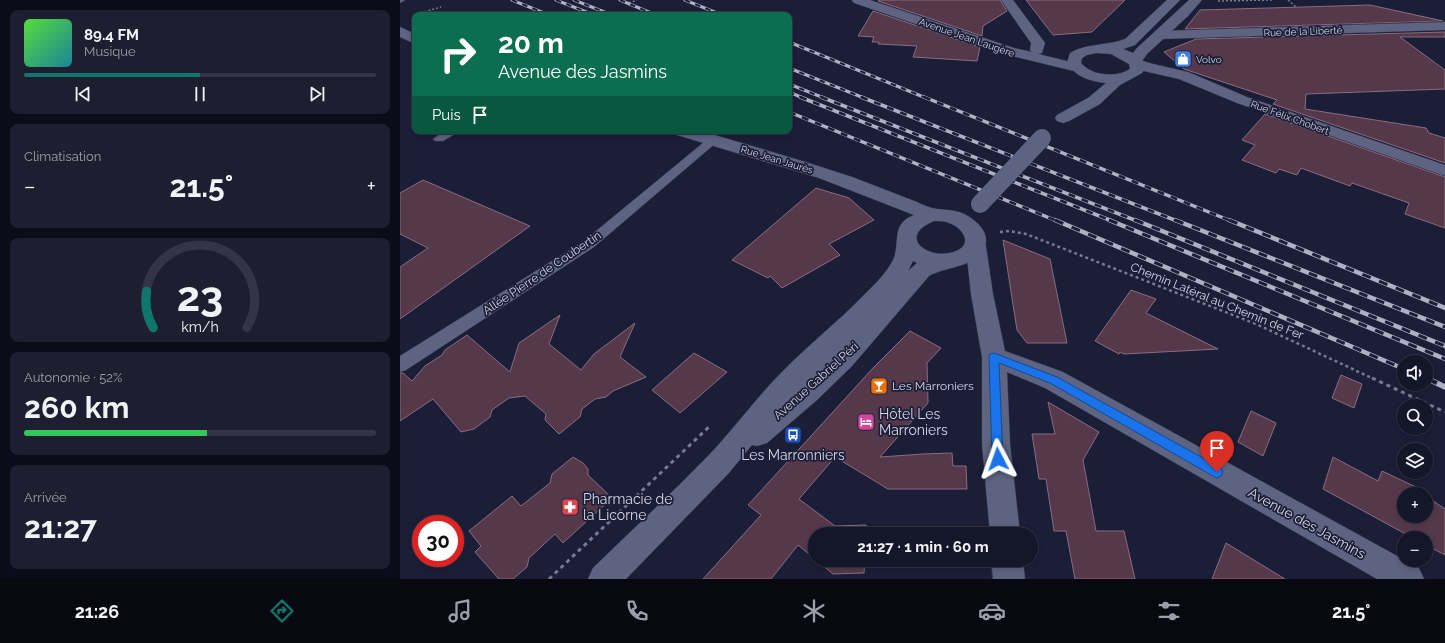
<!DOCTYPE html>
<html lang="fr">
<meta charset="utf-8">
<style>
:root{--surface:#141629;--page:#1d1f31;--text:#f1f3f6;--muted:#9d9fa8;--line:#333546;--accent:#0f766e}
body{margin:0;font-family:Raleway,sans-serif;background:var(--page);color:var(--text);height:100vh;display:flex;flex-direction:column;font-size:15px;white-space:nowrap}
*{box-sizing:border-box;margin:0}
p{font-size:13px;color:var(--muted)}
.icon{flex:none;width:22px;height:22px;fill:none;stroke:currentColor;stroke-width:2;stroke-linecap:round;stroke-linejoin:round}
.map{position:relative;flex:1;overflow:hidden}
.sheet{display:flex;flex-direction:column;gap:10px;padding:10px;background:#0b0c17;width:400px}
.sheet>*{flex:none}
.banner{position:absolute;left:12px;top:12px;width:380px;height:122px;border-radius:8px;box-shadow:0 2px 6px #0003,0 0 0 1px var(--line);background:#0b6e4f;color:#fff;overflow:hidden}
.controls{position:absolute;left:997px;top:355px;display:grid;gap:8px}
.controls a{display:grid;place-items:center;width:36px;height:36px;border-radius:50%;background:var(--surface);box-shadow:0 2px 6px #0003,0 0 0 1px var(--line);font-size:20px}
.speed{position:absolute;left:12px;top:515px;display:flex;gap:8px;font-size:20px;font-weight:700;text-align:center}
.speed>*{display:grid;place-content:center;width:52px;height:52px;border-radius:50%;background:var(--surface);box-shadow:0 2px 6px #0003,0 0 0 1px var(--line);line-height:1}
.speed .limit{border:6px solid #d22;background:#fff;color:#111}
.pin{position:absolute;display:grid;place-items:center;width:34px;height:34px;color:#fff;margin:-41px -17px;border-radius:50% 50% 50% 0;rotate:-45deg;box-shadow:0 0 4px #0007}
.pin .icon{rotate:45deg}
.me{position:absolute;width:44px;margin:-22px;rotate:356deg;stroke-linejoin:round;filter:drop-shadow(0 0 3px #0008)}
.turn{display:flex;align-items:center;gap:14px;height:84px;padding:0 20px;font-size:18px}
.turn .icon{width:52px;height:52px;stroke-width:2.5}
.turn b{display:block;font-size:28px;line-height:34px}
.then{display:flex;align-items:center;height:38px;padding:0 20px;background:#0003;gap:8px;font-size:15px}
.big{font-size:30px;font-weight:700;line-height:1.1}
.sheet .tile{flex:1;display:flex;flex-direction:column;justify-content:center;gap:6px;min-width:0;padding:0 14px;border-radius:8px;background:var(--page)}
.sheet .dial{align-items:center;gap:0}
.dial svg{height:104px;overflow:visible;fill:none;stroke:var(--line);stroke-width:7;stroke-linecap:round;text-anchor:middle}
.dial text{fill:var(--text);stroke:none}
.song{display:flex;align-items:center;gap:12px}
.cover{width:48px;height:48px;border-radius:6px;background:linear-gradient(135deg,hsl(110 70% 55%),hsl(190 70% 35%))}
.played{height:4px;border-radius:2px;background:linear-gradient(90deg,var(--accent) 50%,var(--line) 50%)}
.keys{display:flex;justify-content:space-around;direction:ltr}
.heat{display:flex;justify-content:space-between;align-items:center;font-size:22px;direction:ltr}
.charge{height:6px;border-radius:3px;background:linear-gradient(90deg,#34c759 52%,var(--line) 0)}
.trip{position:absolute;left:408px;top:527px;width:230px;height:40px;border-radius:20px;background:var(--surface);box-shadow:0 2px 6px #0003,0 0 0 1px var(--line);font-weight:700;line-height:40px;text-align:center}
.menu{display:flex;height:64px;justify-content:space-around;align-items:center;background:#080910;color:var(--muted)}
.menu .icon{width:28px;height:28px}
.menu .current{color:var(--accent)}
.menu b{font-size:18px;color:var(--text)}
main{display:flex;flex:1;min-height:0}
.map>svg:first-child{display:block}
.building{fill:#55394b;stroke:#8b6b7f}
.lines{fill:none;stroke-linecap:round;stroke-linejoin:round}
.lane-casing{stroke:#37394e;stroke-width:1}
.street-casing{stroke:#37394e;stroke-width:1}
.secondary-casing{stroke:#37394e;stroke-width:1}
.path-far2{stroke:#777b90;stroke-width:1.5;stroke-dasharray:2 2;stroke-linecap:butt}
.path-far1{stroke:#777b90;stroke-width:2.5;stroke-dasharray:3 3;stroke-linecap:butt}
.path{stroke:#777b90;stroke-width:3;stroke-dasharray:4 4;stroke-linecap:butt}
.lane{fill:#5e6381;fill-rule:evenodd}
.street{fill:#5e6381;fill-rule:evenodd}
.secondary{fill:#5e6381;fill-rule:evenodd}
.rail-far3-casing{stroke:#adb1c4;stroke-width:3}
.rail-far2-casing{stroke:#adb1c4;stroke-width:3.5}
.rail-far1-casing{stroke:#adb1c4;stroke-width:4.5}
.rail-casing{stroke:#adb1c4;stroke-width:5.5}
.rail-far3{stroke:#1b1e37;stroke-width:2;stroke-dasharray:5.5;stroke-linecap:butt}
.rail-far2{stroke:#1b1e37;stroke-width:2.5;stroke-dasharray:7;stroke-linecap:butt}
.rail-far1{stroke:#1b1e37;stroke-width:3;stroke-dasharray:9;stroke-linecap:butt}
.rail{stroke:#1b1e37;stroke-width:4;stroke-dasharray:12;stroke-linecap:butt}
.secondary-bridge-casing{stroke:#37394e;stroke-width:18;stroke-linecap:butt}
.secondary-bridge{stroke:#5e6381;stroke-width:18}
.route{fill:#1a73e8;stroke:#114b97}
.labels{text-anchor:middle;stroke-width:3.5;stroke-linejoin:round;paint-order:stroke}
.far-street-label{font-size:10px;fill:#d2d6e7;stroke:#1b1e37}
.far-poi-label{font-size:10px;fill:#d2d6e7;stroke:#1b1e37;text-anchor:start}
.street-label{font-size:12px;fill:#d2d6e7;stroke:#1b1e37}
.poi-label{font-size:12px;fill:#d2d6e7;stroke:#1b1e37;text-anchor:start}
.near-poi-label{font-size:14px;fill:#d2d6e7;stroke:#1b1e37;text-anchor:start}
.near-street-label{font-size:14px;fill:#d2d6e7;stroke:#1b1e37}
</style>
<main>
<section class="sheet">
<div class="tile">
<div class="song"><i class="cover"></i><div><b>89.4 FM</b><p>Musique</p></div></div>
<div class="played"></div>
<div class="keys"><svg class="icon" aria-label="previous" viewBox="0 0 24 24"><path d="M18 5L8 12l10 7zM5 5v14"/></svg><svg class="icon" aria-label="pause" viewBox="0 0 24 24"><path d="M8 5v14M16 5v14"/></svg><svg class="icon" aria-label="next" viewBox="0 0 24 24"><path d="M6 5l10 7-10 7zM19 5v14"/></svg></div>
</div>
<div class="tile"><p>Climatisation</p>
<div class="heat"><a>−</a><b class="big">21.5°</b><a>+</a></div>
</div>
<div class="tile dial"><svg viewBox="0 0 100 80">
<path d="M14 69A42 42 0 1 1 86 69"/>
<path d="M14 69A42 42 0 0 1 9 41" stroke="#0f766e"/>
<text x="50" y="56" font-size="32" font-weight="700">23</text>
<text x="50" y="72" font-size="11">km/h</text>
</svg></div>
<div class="tile"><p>Autonomie · 52%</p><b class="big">260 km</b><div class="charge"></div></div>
<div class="tile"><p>Arrivée</p><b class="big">21:27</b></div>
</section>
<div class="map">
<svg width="1045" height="579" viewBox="0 0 1045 579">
<rect width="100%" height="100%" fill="#1b1e37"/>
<!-- building -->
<path class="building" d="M479,0H600L607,11L583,26L582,36L478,1Z
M626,0H725L692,32L653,35Z
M970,5L1043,21L785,29L800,10Z
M473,11L580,47L577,61L513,57L517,46L478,44L479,42H472L474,37L458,36Z
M1045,32V37H1000L1045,70V89L906,94L905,109L1026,128L1029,133L1045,138V163L873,104L877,100L784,69L764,52L796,39Z
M865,114L1045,177V228L1005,214L1009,203L952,183L950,186L901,168L897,175L879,169L876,173L842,160L855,145L842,140Z
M23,180L130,226L0,319V267L28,248L0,234V193Z
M416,188L449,198L474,220L429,244L440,255L382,288L370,276L368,278L332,260Z
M603,240L650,259L667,343H627L617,330Z
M731,290L756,299L746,313L818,349L724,354L720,352L719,354L695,341Z
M160,315L149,344L181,370L194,354L235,323L220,357L246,377L213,391L206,397L195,399L182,409L180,417L159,434L145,420L146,414L125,396L109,398L92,410L90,417L74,429L61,432L33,399L0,421V373H3L12,381L25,366L42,355L45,350L67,335L110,372L119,343Z
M510,331L541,348L527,363L528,403L480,457L523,454L552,453L553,466H566L567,489H488L435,457L399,499L435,526L466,525V534H415V559L398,545L371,579H303L361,515L348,505L474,367Z
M294,353L327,372L280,413L252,390Z
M941,375L962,384L954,408L932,398Z
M648,402L699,432L683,460L696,531H724L735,579H675L666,531H654L646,479H639L632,434H655Z
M851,411L876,423L863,456L838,442Z
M173,457L183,463L188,469V475L212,498L163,543L155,534L129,558L127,567L113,579H99L75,552L81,546L69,531L112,496L121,506L150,483L152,474Z
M933,457L978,481L982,471L1016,487L1015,489L1023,494H1004V516H1026V496L1045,509V555L1026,545V538H1013L923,489Z
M826,543L885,579H812Z
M416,560H465L464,573L433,574Z"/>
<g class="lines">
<defs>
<path id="lane" d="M0,0H5L0,3Z
M45,131H60L43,141H35L33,139Z
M313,137L317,138L319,140L317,142L194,247L6,370L0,372V356L184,241L309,138Z"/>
<path id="street" d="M452,0H470L614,48L632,52L630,50L631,43L601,0H613L645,43L642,53L638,54L683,65L685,68L683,71L678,72L604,54L454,3Z
M1045,22V30L761,39L756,38L754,35L756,32L761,31Z
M736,59L753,64L788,72L847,97L1045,165V176L837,103L779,79L744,71L731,66L729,63L731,60Z
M575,233L582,235L585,240L593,294L605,351L663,372L1019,568L1024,579H977L645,388L607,372L610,444L620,534H590L582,444V357L571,294L565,240L568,235Z
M591,560H623L625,579H593Z"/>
<path id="secondary" d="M767,0H780L735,45L723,49L733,53L737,48L789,0H802L788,16L747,54L742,61L744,70L742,73L720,85L700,104L669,121L663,123L657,121L655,118L657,115L688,98L706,83C689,81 676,77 667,63L670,53C687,43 707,46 725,39ZM697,53L711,54L729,64L730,69C716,78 692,76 681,63L682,58L687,55Z
M0,27L15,34V44L0,37Z
M275,131H301C351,146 402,160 452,177C474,185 495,194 517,202C523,205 530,208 537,209C547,210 557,210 566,215C575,220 586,229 586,240C586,267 545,266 529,276L452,366L417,400L367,443L357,446L352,445L328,474L226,579H188L193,568C231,531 271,494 308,456C334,429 356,398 382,372C408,345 438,322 464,295C474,285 486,274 493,260C501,243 490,224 514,215L419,178L277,135ZM534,221C539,221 545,221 549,223C562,227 574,244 556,251C530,262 495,237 534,221ZM513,261L517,263L508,271Z"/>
</defs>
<!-- lane casing -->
<use href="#lane" class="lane-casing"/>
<!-- street casing -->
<use href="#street" class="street-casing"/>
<!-- secondary casing -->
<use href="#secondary" class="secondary-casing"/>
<!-- path-far2 -->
<path class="path-far2" d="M888,0L896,7
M818,1L872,0
M229,3L237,0
M13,15L41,7"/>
<!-- path-far1 -->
<path class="path-far1" d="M600,232L609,231L626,234L856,324L974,379"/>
<!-- path -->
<path class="path" d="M972,378L1045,412
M149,579L311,425"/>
<!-- lane -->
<use href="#lane" class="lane"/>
<!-- street -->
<use href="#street" class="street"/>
<!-- secondary -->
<use href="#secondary" class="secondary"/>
<defs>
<path id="rail-far3" d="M112,0L149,15
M156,0L194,15
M174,0L212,15
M220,0L256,15
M285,0L322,15
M389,42L526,98
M389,68L464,98
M389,84L424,98
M389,92L403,98"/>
<path id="rail-far2" d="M400,97L712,221
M421,97L737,221
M461,97L777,221
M524,97L831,221
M389,112L657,221"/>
<path id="rail-far1" d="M655,220L1004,369
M709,220L1045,359
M735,220L1045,346
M775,220L1045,327
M829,220L1045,308
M1026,378L1028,379"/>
<path id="rail" d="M1026,378L1045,387"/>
</defs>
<!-- rail-far3 casing -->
<use href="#rail-far3" class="rail-far3-casing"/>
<!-- rail-far2 casing -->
<use href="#rail-far2" class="rail-far2-casing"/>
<!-- rail-far1 casing -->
<use href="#rail-far1" class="rail-far1-casing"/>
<!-- rail casing -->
<use href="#rail" class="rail-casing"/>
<!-- rail-far3 -->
<use href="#rail-far3" class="rail-far3"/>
<!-- rail-far2 -->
<use href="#rail-far2" class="rail-far2"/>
<!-- rail-far1 -->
<use href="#rail-far1" class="rail-far1"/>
<!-- rail -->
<use href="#rail" class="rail"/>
<defs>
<path id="secondary-bridge" d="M580,204L642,138"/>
</defs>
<!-- secondary-bridge casing -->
<use href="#secondary-bridge" class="secondary-bridge-casing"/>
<!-- secondary-bridge -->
<use href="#secondary-bridge" class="secondary-bridge"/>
</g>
<!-- route -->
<path class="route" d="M594,353L657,377L821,468L823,472L821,476L817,478L813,476L650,383L599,363L603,459L602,463L598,464L594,463L592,459L589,357L590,354Z"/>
<!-- icons -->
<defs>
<symbol id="shop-square" viewBox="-11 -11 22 22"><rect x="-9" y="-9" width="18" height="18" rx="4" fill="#3f7fe0" stroke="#1b1e37"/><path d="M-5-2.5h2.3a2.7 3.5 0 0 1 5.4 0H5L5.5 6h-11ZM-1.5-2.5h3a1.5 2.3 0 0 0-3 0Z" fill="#fff"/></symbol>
<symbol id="bar-square" viewBox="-11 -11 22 22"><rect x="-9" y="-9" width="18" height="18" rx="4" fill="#e8710a" stroke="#1b1e37"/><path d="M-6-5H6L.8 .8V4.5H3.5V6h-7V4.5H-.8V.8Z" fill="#fff"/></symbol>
<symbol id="hotel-square" viewBox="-11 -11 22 22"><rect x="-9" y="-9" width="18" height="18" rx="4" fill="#d1479c" stroke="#1b1e37"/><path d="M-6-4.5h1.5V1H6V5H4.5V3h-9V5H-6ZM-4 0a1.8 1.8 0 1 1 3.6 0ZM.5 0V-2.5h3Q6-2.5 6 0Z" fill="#fff"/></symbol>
<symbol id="bus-square" viewBox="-11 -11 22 22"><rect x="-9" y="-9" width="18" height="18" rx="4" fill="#1a4fb4" stroke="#1b1e37"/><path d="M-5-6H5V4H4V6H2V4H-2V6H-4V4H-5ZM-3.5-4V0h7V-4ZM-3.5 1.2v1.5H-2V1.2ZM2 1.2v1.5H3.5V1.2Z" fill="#fff"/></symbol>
<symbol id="pharmacy-square" viewBox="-11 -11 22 22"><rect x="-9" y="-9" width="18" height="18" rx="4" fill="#e0444e" stroke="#1b1e37"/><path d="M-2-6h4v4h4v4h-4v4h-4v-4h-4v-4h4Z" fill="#fff"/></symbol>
</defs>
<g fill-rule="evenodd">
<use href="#shop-square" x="773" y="49" width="20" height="20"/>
<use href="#bar-square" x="469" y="376" width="20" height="20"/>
<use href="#hotel-square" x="456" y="412" width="20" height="20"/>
<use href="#bus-square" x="383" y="425" width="20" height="20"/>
<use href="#pharmacy-square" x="160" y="497" width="20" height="20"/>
</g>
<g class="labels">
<!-- far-street labels -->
<g class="far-street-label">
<text transform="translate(903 31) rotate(-2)" y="4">Rue de la Liberté</text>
<text transform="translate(567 37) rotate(19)" y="4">Avenue Jean Laugère</text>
<text transform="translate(890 117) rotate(20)" y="4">Rue Félix Chobert</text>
<text transform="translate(377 159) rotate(17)" y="4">Rue Jean Jaurès</text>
</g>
<!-- far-poi labels -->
<g class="far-poi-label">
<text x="796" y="63">Volvo</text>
</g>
<!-- street labels -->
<g class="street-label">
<text transform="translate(142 273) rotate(-34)" y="4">Allée Pierre de Coubertin</text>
<text transform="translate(817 301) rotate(22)" y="4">Chemin Latéral au Chemin de Fer</text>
<text transform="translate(416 381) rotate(-42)" y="4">Avenue Gabriel Péri</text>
</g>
<!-- poi labels -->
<g class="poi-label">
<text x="492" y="390">Les Marroniers</text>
</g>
<!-- near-poi labels -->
<g class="near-poi-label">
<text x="479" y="419">Hôtel Les<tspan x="479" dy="16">Marroniers</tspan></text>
<text x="393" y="460" text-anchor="middle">Les Marronniers</text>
<text x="183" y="504">Pharmacie de<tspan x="183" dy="16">la Licorne</tspan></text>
</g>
<!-- near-street labels -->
<g class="near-street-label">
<text transform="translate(907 523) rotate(29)" y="5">Avenue des Jasmins</text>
</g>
</g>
</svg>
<div class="controls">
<a><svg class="icon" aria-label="sound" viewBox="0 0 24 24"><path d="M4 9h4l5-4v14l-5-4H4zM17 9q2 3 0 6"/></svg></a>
<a><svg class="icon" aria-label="search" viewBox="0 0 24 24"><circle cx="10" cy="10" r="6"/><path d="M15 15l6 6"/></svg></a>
<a><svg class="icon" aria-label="layers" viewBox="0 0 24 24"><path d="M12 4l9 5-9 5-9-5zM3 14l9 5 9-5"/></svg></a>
<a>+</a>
<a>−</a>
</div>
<div class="speed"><div class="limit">30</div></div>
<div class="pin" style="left:817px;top:472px;background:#d93025"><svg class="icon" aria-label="arrive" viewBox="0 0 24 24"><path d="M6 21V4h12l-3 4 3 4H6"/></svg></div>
<svg class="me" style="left:598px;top:459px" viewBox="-20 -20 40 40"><path d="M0-17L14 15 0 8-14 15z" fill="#1a73e8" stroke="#fff" stroke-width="4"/></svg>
<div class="trip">21:27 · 1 min · 60 m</div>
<div class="banner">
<div class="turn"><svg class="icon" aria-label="right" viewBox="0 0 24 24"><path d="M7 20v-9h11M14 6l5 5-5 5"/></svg><div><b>20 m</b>Avenue des Jasmins</div></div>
<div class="then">Puis<svg class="icon" aria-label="arrive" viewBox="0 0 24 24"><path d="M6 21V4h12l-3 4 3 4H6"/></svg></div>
</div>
</div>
</main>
<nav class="menu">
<b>21:26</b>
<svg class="icon current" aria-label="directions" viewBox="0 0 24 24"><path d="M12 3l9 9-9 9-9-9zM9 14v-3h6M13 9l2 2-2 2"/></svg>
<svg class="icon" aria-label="music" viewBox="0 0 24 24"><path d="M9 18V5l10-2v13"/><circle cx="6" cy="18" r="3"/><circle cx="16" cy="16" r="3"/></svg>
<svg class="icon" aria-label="phone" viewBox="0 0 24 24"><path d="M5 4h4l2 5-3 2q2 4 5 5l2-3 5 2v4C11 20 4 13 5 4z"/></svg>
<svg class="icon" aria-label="climate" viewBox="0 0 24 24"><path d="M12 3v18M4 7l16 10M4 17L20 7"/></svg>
<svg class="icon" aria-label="car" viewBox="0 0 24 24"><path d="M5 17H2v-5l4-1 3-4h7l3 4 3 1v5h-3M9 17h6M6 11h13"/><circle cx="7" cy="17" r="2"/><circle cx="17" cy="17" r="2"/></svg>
<svg class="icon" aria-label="filters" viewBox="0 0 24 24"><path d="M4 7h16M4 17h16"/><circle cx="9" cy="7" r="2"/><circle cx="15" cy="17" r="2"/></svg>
<b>21.5°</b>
</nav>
